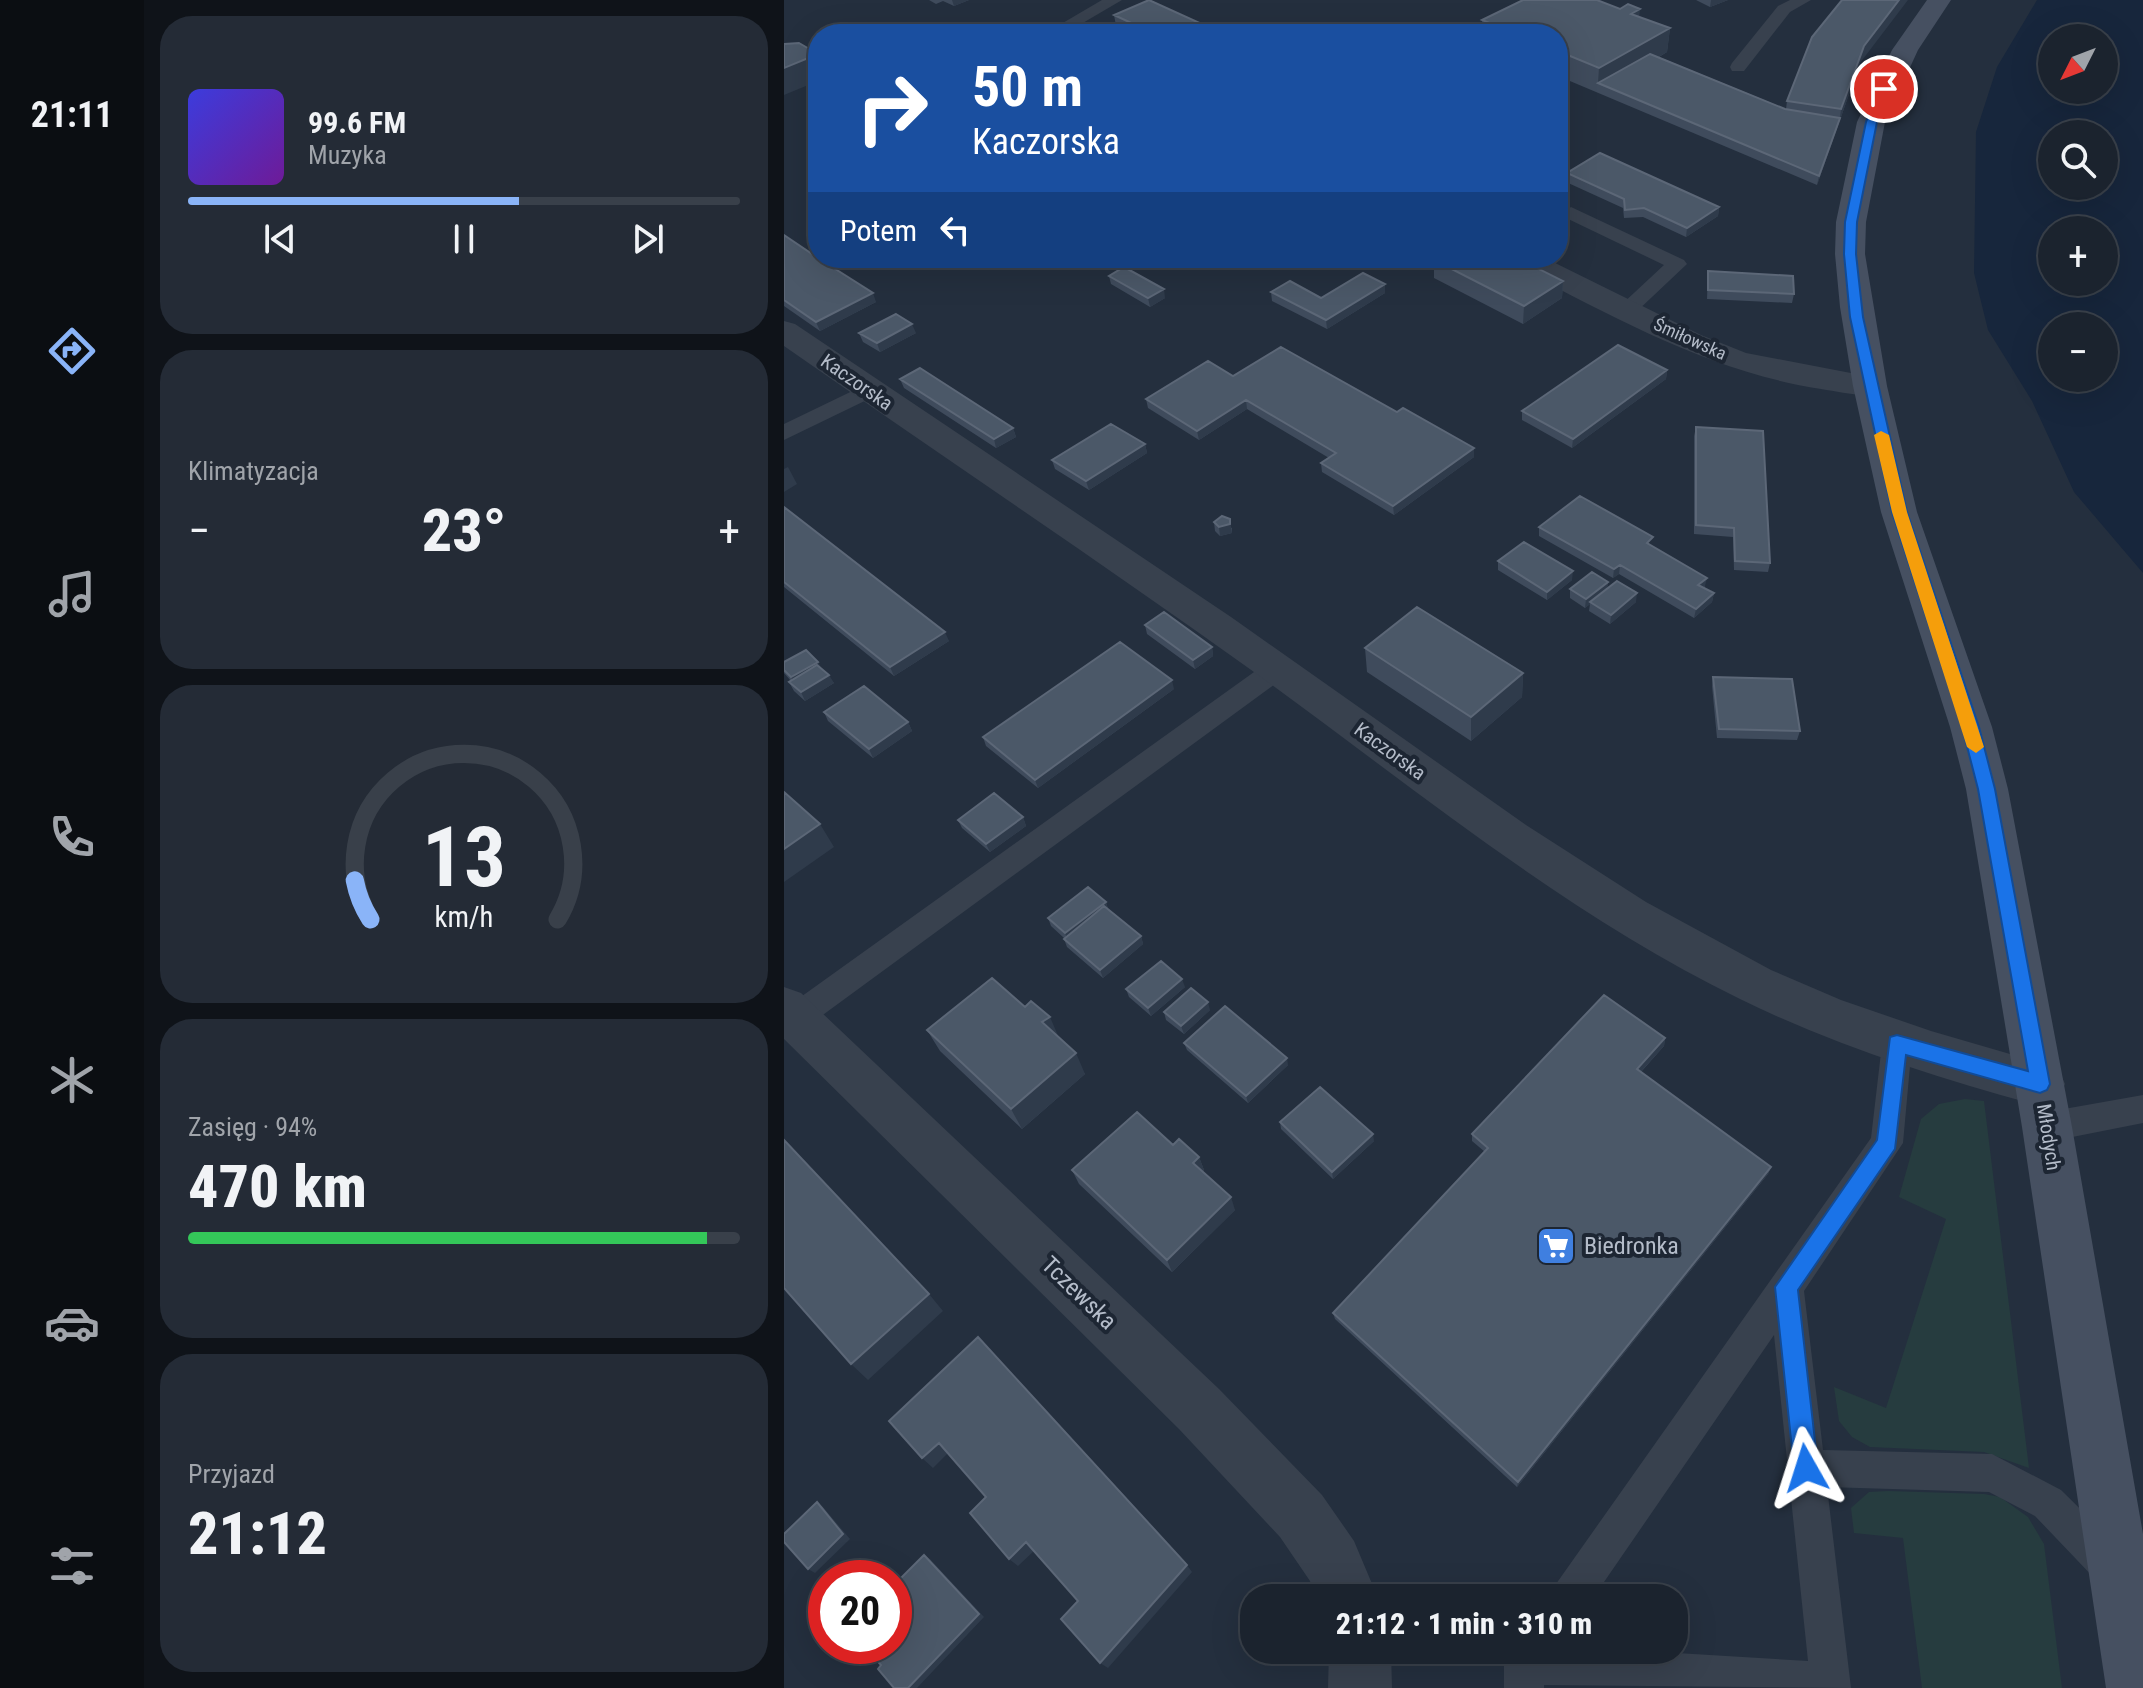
<!DOCTYPE html>
<html lang="pl">
<meta charset="utf-8">
<style>
:root{--surface:#1b232e;--page:#242b36;--text:#f1f3f6;--muted:#a0a4aa;--line:#39404a;--accent:#8ab4f8}
body{margin:0;font-family:"Roboto Condensed",sans-serif;background:var(--page);color:var(--text);height:100vh;display:flex;flex-direction:column;font-size:30px;white-space:nowrap}
*{box-sizing:border-box;margin:0}
p{font-size:26px;color:var(--muted)}
.icon{flex:none;width:44px;height:44px;fill:none;stroke:currentColor;stroke-width:2;stroke-linecap:round;stroke-linejoin:round}
.map{position:relative;flex:1;overflow:hidden}
.details{display:flex;flex-direction:column;gap:16px;padding:16px;background:#0f1319;width:640px}
.details>*{flex:none}
.guide{position:absolute;left:24px;top:24px;width:760px;height:244px;border-radius:32px;box-shadow:0 8px 32px #0002,0 0 0 2px var(--line);background:#1a4fa0;color:#fff;overflow:hidden}
.needle{width:52px;rotate:228deg}
.fabs{position:absolute;left:1254px;top:24px;display:grid;gap:16px}
.fabs a{display:grid;place-items:center;width:80px;height:80px;border-radius:50%;background:var(--surface);box-shadow:0 8px 32px #0002,0 0 0 2px var(--line);font-size:40px}
.speed{position:absolute;left:24px;top:1560px;display:flex;gap:16px;font-size:40px;font-weight:700;text-align:center}
.speed>*{display:grid;place-content:center;width:104px;height:104px;border-radius:50%;background:var(--surface);box-shadow:0 8px 32px #0002,0 0 0 2px var(--line);line-height:1}
.speed .limit{border:12px solid #d22;background:#fff;color:#111}
.pin{position:absolute;display:grid;place-items:center;width:68px;height:68px;color:#fff;margin:-34px;border:4px solid #fff;border-radius:50%;box-shadow:0 2px 8px #0007}
.me{position:absolute;width:88px;margin:-44px;rotate:354deg;stroke-linejoin:round;filter:drop-shadow(0 0 6px #0008)}
.turn{display:flex;align-items:center;gap:28px;height:168px;padding:0 32px;font-size:36px}
.turn .icon{width:104px;height:104px;stroke-width:2.5}
.turn b{display:block;font-size:56px;line-height:68px}
.then{display:flex;align-items:center;height:76px;padding:0 32px;background:#0003;gap:16px;font-size:30px}
.big{font-size:60px;font-weight:800;line-height:1.1}
.details .card{flex:1;display:flex;flex-direction:column;justify-content:center;gap:12px;min-width:0;padding:0 28px;border-radius:32px;background:var(--page)}
.details .dial{align-items:center;gap:0}
.dial svg{height:208px;overflow:visible;fill:none;stroke:var(--line);stroke-width:7;stroke-linecap:round;text-anchor:middle}
.dial text{fill:var(--text);stroke:none}
.song{display:flex;align-items:center;gap:24px}
.cover{width:96px;height:96px;border-radius:12px;background:linear-gradient(135deg,hsl(240 70% 55%),hsl(280 70% 35%))}
.played{height:8px;border-radius:4px;background:linear-gradient(90deg,var(--accent) 60%,var(--line) 60%)}
.keys{display:flex;justify-content:space-around;direction:ltr}
.heat{display:flex;justify-content:space-between;align-items:center;font-size:44px;direction:ltr}
.charge{height:12px;border-radius:6px;background:linear-gradient(90deg,#34c759 94%,var(--line) 0)}
.trip{position:absolute;left:456px;top:1584px;width:448px;height:80px;border-radius:32px;background:var(--surface);box-shadow:0 8px 32px #0002,0 0 0 2px var(--line);font-weight:800;line-height:80px;text-align:center}
main{display:flex;flex:1;min-height:0}
.tab-bar{display:flex;flex-direction:column;width:144px;justify-content:space-around;align-items:center;background:#0b0e12;color:var(--muted)}
.tab-bar .icon{width:56px;height:56px}
.tab-bar .current{color:var(--accent)}
.tab-bar b{font-size:36px;color:var(--text)}
.map>svg:first-child{display:block}
.green{fill:#263c3f}
.water{fill:#17263c;fill-rule:evenodd}
.lines{fill:none;stroke-linecap:round;stroke-linejoin:round}
.lane{fill:#38414e;fill-rule:evenodd}
.street{fill:#38414e;fill-rule:evenodd}
.secondary{fill:#465061;fill-rule:evenodd}
.wall{fill:#3f4b5c}
.shaded-wall{fill:#2f3b4b}
.building{fill:#4b5868;stroke:#5c6777;stroke-width:2}
.route{fill:#1a73e8;stroke:#114b97;stroke-width:2}
.slow{fill:#f59e0b}
.labels{text-anchor:middle;stroke-width:8;stroke-linejoin:round;paint-order:stroke}
.far-street-label{font-size:18px;fill:#b4bcc9;stroke:#1d2633}
.street-label{font-size:20px;fill:#b4bcc9;stroke:#1d2633}
.near-poi-label{font-size:24px;fill:#b4bcc9;stroke:#1d2633;text-anchor:start}
.near-street-label{font-size:24px;fill:#b4bcc9;stroke:#1d2633}
</style>
<main>
<nav class="tab-bar">
<b>21:11</b>
<svg class="icon current" aria-label="directions" viewBox="0 0 24 24"><path d="M12 3l9 9-9 9-9-9zM9 14v-3h6M13 9l2 2-2 2"/></svg>
<svg class="icon" aria-label="music" viewBox="0 0 24 24"><path d="M9 18V5l10-2v13"/><circle cx="6" cy="18" r="3"/><circle cx="16" cy="16" r="3"/></svg>
<svg class="icon" aria-label="phone" viewBox="0 0 24 24"><path d="M5 4h4l2 5-3 2q2 4 5 5l2-3 5 2v4C11 20 4 13 5 4z"/></svg>
<svg class="icon" aria-label="climate" viewBox="0 0 24 24"><path d="M12 3v18M4 7l16 10M4 17L20 7"/></svg>
<svg class="icon" aria-label="car" viewBox="0 0 24 24"><path d="M5 17H2v-5l4-1 3-4h7l3 4 3 1v5h-3M9 17h6M6 11h13"/><circle cx="7" cy="17" r="2"/><circle cx="17" cy="17" r="2"/></svg>
<svg class="icon" aria-label="filters" viewBox="0 0 24 24"><path d="M4 7h16M4 17h16"/><circle cx="9" cy="7" r="2"/><circle cx="15" cy="17" r="2"/></svg>
</nav>
<section class="details">
<div class="card">
<div class="song"><i class="cover"></i><div><b>99.6 FM</b><p>Muzyka</p></div></div>
<div class="played"></div>
<div class="keys"><svg class="icon" aria-label="previous" viewBox="0 0 24 24"><path d="M18 5L8 12l10 7zM5 5v14"/></svg><svg class="icon" aria-label="pause" viewBox="0 0 24 24"><path d="M8 5v14M16 5v14"/></svg><svg class="icon" aria-label="next" viewBox="0 0 24 24"><path d="M6 5l10 7-10 7zM19 5v14"/></svg></div>
</div>
<div class="card"><p>Klimatyzacja</p>
<div class="heat"><a>−</a><b class="big">23°</b><a>+</a></div>
</div>
<div class="card dial"><svg viewBox="0 0 100 80">
<path d="M14 69A42 42 0 1 1 86 69"/>
<path d="M14 69A42 42 0 0 1 8 54" stroke="#8ab4f8"/>
<text x="50" y="56" font-size="32" font-weight="700">13</text>
<text x="50" y="72" font-size="11">km/h</text>
</svg></div>
<div class="card"><p>Zasięg · 94%</p><b class="big">470 km</b><div class="charge"></div></div>
<div class="card"><p>Przyjazd</p><b class="big">21:12</b></div>
</section>
<div class="map">
<svg width="1359" height="1688" viewBox="0 0 1359 1688">
<rect width="100%" height="100%" fill="#242f3e"/>
<!-- green -->
<path class="green" d="M1181,1099L1200,1101L1245,1468L1200,1452L1086,1447L1068,1437L1055,1421L1050,1387L1102,1408L1162,1219L1115,1197L1137,1119L1155,1104Z
M1104,1491L1200,1494L1216,1497L1244,1517L1260,1544L1278,1688H1138L1119,1538L1070,1533L1067,1508L1085,1492Z"/>
<!-- water -->
<path class="water" d="M1253,0H1359V573L1290,492L1248,401L1204,330L1190,273L1192,132L1213,67ZM1268,38H1320V90H1268ZM1268,134H1320V186H1268ZM1268,230H1320V282H1268ZM1268,326H1320V378H1268Z"/>
<g class="lines">
<!-- lane -->
<path class="lane" d="M318,0H338L280,34H260Z
M1006,0H1027L1006,12L960,71H948L946,67L948,63L994,6Z
M787,207L900,260L903,264L850,314H836L833,310L836,306L880,265L780,217L778,213Z
M85,383L96,390L93,395L0,440V424Z
M493,660L502,662L506,669L502,676L21,1028L10,1032L0,1029V1009L484,662Z
M1113,1030L1124,1034L1128,1044L1119,1143L1020,1291L1039,1450L1208,1454L1277,1490L1341,1553L1346,1567L1341,1581L1327,1586L1313,1581L1251,1516L1205,1492L1043,1487L1067,1688L760,1685V1688H720V1664L726,1650H843L1024,1661L990,1335L809,1598H766L772,1584L1087,1138L1098,1044L1102,1034Z
M1359,1095V1123L1263,1142L1252,1137L1247,1127L1252,1117L1263,1112Z"/>
<!-- street -->
<path class="street" d="M275,23L290,29L294,34H264L262,31L266,26Z
M722,258H761L917,335L962,353L1098,379L1103,386L1098,393C1078,398 1057,392 1037,389C922,371 829,316 726,264Z
M0,321L11,324L447,617L742,825L862,902L987,970L1057,1000L1147,1031L1274,1068L1281,1084L1274,1100L1256,1106C1154,1078 1051,1046 956,999C780,913 628,786 470,672C315,561 156,455 0,346Z
M0,987L17,993L435,1389L538,1495L570,1541L594,1598H532L526,1581L496,1537L395,1429L0,1039Z
M545,1650H607L608,1688H544Z"/>
<!-- secondary -->
<path class="secondary" d="M1143,0H1167L1134,50L1101,122L1082,222L1081,254L1103,386L1133,512L1208,727L1224,789L1288,1127L1359,1534V1688H1322L1238,1127L1182,789L1166,727L1097,512L1069,386L1056,307L1051,254L1052,222L1073,122L1108,50Z"/>
</g>
<!-- wall -->
<path class="wall" d="M145,0H185L170,6L159,1L152,4Z
M912,0H944L926,7Z
M330,15L420,25L421,34H339L333,31Z
M855,17L886,28L883,52L875,57L1002,109L1003,101L1076,63L1033,185L774,76V34H698V20Z
M783,173L935,207L934,216L902,237L859,217L840,218L839,208L782,182Z
M0,235L92,302L36,331L0,306Z
M650,260L779,281L778,298L739,324L650,278Z
M924,271L1010,294L1008,303L923,299Z
M325,276L381,298L366,307L327,284Z
M601,284V293L543,329L488,301L487,292L537,298Z
M75,333H132L96,352L79,342Z
M883,370L882,379L788,448L738,420V411Z
M449,376L613,412L690,448V457L610,515L538,472L537,463L545,458L463,409L415,440L364,408L362,399Z
M116,379L229,428L232,437L212,448L120,388Z
M912,427L986,563L984,572L950,570L949,537L910,534V436Z
M361,444L363,453L305,490L271,469L268,460Z
M0,507L165,641L110,676L0,587Z
M430,522L448,528V533L436,536L431,531Z
M755,527L868,546L921,586L920,588L930,593L928,602L910,618L835,574L829,578L755,536Z
M714,561L788,580L763,600L714,570Z
M824,582L823,588L852,602L826,624L805,611L806,604L801,608L786,598V589Z
M361,625L428,647L429,656L411,669L363,634Z
M581,648L739,673L738,697L687,741L583,672Z
M0,662L37,668L50,683L21,701L10,691L5,682L7,681L0,673Z
M929,677L1016,731L1013,740L933,738L928,686Z
M390,689L254,788L202,746L199,737Z
M40,712L124,722L128,731L89,758L44,721Z
M239,817L242,826L206,852L178,828L174,820Z
M322,902L324,909L357,936L359,944L319,978L283,947L280,939V938L267,926L264,918Z
M401,987L367,1016L345,997L342,989Z
M426,1010L400,1034L382,1020L380,1012Z
M143,1030L275,1038L301,1074L238,1129L156,1051Z
M881,1038L880,1046L857,1072L987,1167L984,1174L733,1487L551,1319L549,1313L701,1152L688,1141V1134Z
M400,1043L504,1065L464,1103L403,1050Z
M496,1122L590,1141L549,1179L497,1129Z
M389,1145L415,1157L420,1170L418,1172L451,1210L388,1272L295,1184L288,1170Z"/>
<!-- shaded-wall -->
<path class="shaded-wall" d="M168,0H185L170,6Z
M927,0H944L926,7Z
M1115,0H1124L1076,63L1033,185L1035,176L1056,118L1057,109L1080,46Z
M856,9L854,32L847,14Z
M420,25L421,34H400Z
M886,28L883,52L822,87L814,83L815,68Z
M34,54V81L0,95V68Z
M935,207L934,216L902,237L903,228Z
M779,281L778,298L739,324L740,306Z
M601,284V293L543,329L542,320Z
M380,289L381,298L366,307L364,298Z
M89,293L92,302L36,331L32,322Z
M128,324L132,333L96,352L93,343Z
M883,370L882,379L788,448L789,439Z
M462,400L463,409L415,440L413,431Z
M229,428L232,437L212,448L210,439Z
M361,444L363,453L305,490L302,481Z
M690,448V457L610,515L609,506Z
M4,467L13,484L0,492V469Z
M446,519L448,533L436,536L435,527Z
M836,565L835,574L829,578L830,569Z
M789,571L788,580L763,600V592Z
M923,578L921,586L913,594L914,585Z
M824,582L823,591L806,602V604L801,608L802,599Z
M853,593L852,602L826,624L827,615Z
M930,593L928,602L910,618L912,609Z
M161,632L165,641L110,676L106,667Z
M428,647L429,656L411,669L409,660Z
M34,662L39,671L12,686L7,677Z
M739,673L738,697L687,741V717Z
M45,675L50,683L21,701L17,692Z
M388,680L390,689L254,788L251,780Z
M124,722L128,731L89,758L85,749Z
M239,817L242,826L206,852L202,844Z
M36,824L50,847L0,882V849Z
M322,902L324,910L284,941L281,933Z
M357,936L359,944L319,978L316,970Z
M398,979L401,987L367,1016L364,1008Z
M424,1002L426,1010L400,1034L397,1026Z
M266,1017L275,1038L258,1022Z
M881,1038L880,1046L852,1077L853,1069Z
M292,1053L301,1074L238,1129L227,1109Z
M503,1058L504,1065L464,1103L462,1096Z
M589,1134L590,1141L549,1179L548,1172Z
M415,1157L420,1170L413,1176L409,1163Z
M987,1167L984,1174L733,1487L734,1482Z
M447,1197L451,1210L388,1272L383,1260Z
M145,1294L159,1311L84,1380L67,1364Z
M155,1443L165,1452L149,1468L138,1458Z
M33,1502L39,1507L66,1539L31,1573L24,1569Z
M242,1542L251,1550L234,1566L225,1559Z
M140,1555L146,1559L200,1617L133,1688H124Z
M403,1565L408,1572L324,1668L316,1663Z"/>
<!-- building -->
<path class="building" d="M365,0L420,25L400,34H371L330,15Z
M739,0H813L836,9L844,4L856,9L847,14L886,28L815,68L774,51V34H732L698,20Z
M1058,0H1115L1080,46L1057,109L1003,101L1028,37Z
M15,43L34,54L0,68V44Z
M866,54L1001,109L1056,118L1035,176L814,83Z
M816,153L935,207L903,228L860,208L841,210L840,199L783,173Z
M0,235L34,258L89,293L32,322L0,300Z
M654,258H733L779,281L740,306L650,260Z
M340,267L380,289L364,298L325,276Z
M924,271L1009,276L1010,294L924,290Z
M579,273L601,284L542,320L487,292L506,281L537,298Z
M112,314L128,324L93,343L75,333Z
M834,345L883,370L789,439L738,411Z
M497,347L613,412L619,408L690,448L609,506L537,463L552,453L462,400L413,431L362,399L424,361L449,376Z
M136,368L229,428L210,439L116,379Z
M327,424L361,444L302,481L268,460Z
M912,427L979,431L986,563L951,561L950,528L912,525Z
M796,496L869,537L863,543L923,578L914,585L930,593L912,609L836,565L830,569L755,527Z
M0,507L161,632L106,667L0,582Z
M438,516L446,519V524L435,527L430,522Z
M740,542L789,571L763,592L714,561Z
M808,572L824,582L802,599L786,589Z
M833,581L853,593L827,615L806,602Z
M633,607L739,673L687,717L581,648Z
M380,612L428,647L409,660L361,625Z
M336,642L388,680L251,780L199,737Z
M22,650L34,662L7,677L0,670V662Z
M33,665L45,675L17,692L5,682Z
M929,677L1008,679L1016,731L935,729Z
M80,686L124,722L85,749L40,712Z
M0,792L36,824L0,849Z
M210,793L239,817L202,844L174,820Z
M304,887L322,902L281,933L264,918Z
M320,906L357,936L316,970L280,939Z
M377,961L398,979L364,1008L342,989Z
M208,978L241,1007L247,1001L266,1017L258,1022L292,1053L227,1109L143,1030Z
M407,988L424,1002L397,1026L380,1012Z
M820,995L881,1038L853,1069L987,1167L734,1482L549,1313L704,1148L688,1134Z
M441,1006L503,1058L462,1096L400,1043Z
M536,1087L589,1134L548,1172L496,1122Z
M353,1112L389,1145L395,1139L415,1157L409,1163L447,1197L383,1260L288,1170Z
M0,1140L145,1294L67,1364L0,1288Z
M194,1337L403,1565L316,1663L277,1619L294,1601L242,1542L225,1559L186,1513L202,1497L155,1443L138,1458L105,1421Z
M33,1502L59,1534L24,1569L0,1542V1534Z
M140,1555L195,1614L124,1688H110L94,1669L97,1665L80,1646H110V1585Z"/>
<!-- route -->
<path class="route" d="M1096,87L1106,89L1093,122L1073,222L1072,254L1079,317L1123,512L1195,727L1211,789L1266,1084L1263,1090L1256,1093L1122,1055L1111,1149L1014,1290L1034,1468L1031,1477L1022,1480L1014,1477L1010,1468L991,1287L1093,1140L1106,1037L1113,1035L1244,1071L1194,789L1178,727L1108,512L1066,317L1060,254L1061,222L1082,122Z"/>
<!-- slow -->
<path class="slow" d="M1097,431L1105,435L1123,512L1200,747L1192,753L1183,747L1108,512L1090,435Z"/>
<!-- icons -->
<defs>
<symbol id="supermarket-square" viewBox="-11 -11 22 22"><rect x="-9" y="-9" width="18" height="18" rx="4" fill="#3f7fe0" stroke="#1d2633"/><path d="M-6-5.5h2.5l.6 2H6L4.5 2H-2.5L-4.4-4H-6ZM-1.5 3.2a1.3 1.3 0 1 0 .1 0ZM3 3.2a1.3 1.3 0 1 0 .1 0Z" fill="#fff"/></symbol>
</defs>
<g fill-rule="evenodd">
<use href="#supermarket-square" x="750" y="1224" width="44" height="44"/>
</g>
<g class="labels">
<!-- far-street labels -->
<g class="far-street-label">
<text transform="translate(906 339) rotate(24)" y="6">Śmiłowska</text>
</g>
<!-- street labels -->
<g class="street-label">
<text transform="translate(73 382) rotate(35)" y="7">Kaczorska</text>
<text transform="translate(606 751) rotate(36)" y="7">Kaczorska</text>
<text transform="translate(1265 1137) rotate(81)" y="7">Młodych</text>
</g>
<!-- near-poi labels -->
<g class="near-poi-label">
<text x="800" y="1254">Biedronka</text>
</g>
<!-- near-street labels -->
<g class="near-street-label">
<text transform="translate(295 1293) rotate(44)" y="8">Tczewska</text>
</g>
</g>
</svg>
<div class="fabs">
<a><svg class="needle" viewBox="-14 -14 28 28"><path d="M0-13l5 13h-10z" fill="#e53935"/><path d="M0 13l5-13h-10z" fill="#a0a4aa"/></svg></a>
<a><svg class="icon" aria-label="search" viewBox="0 0 24 24"><circle cx="10" cy="10" r="6"/><path d="M15 15l6 6"/></svg></a>
<a>+</a>
<a>−</a>
</div>
<div class="speed"><div class="limit">20</div></div>
<div class="pin" style="left:1100px;top:89px;background:#d93025"><svg class="icon" aria-label="arrive" viewBox="0 0 24 24"><path d="M6 21V4h12l-3 4 3 4H6"/></svg></div>
<svg class="me" style="left:1022px;top:1468px" viewBox="-20 -20 40 40"><path d="M0-17L14 15 0 8-14 15z" fill="#1a73e8" stroke="#fff" stroke-width="4"/></svg>
<div class="trip">21:12 · 1 min · 310 m</div>
<div class="guide">
<div class="turn"><svg class="icon" aria-label="right" viewBox="0 0 24 24"><path d="M7 20v-9h11M14 6l5 5-5 5"/></svg><div><b>50 m</b>Kaczorska</div></div>
<div class="then">Potem<svg class="icon" aria-label="left" viewBox="0 0 24 24"><path d="M17 20v-9H6M10 6l-5 5 5 5"/></svg></div>
</div>
</div>
</main>
